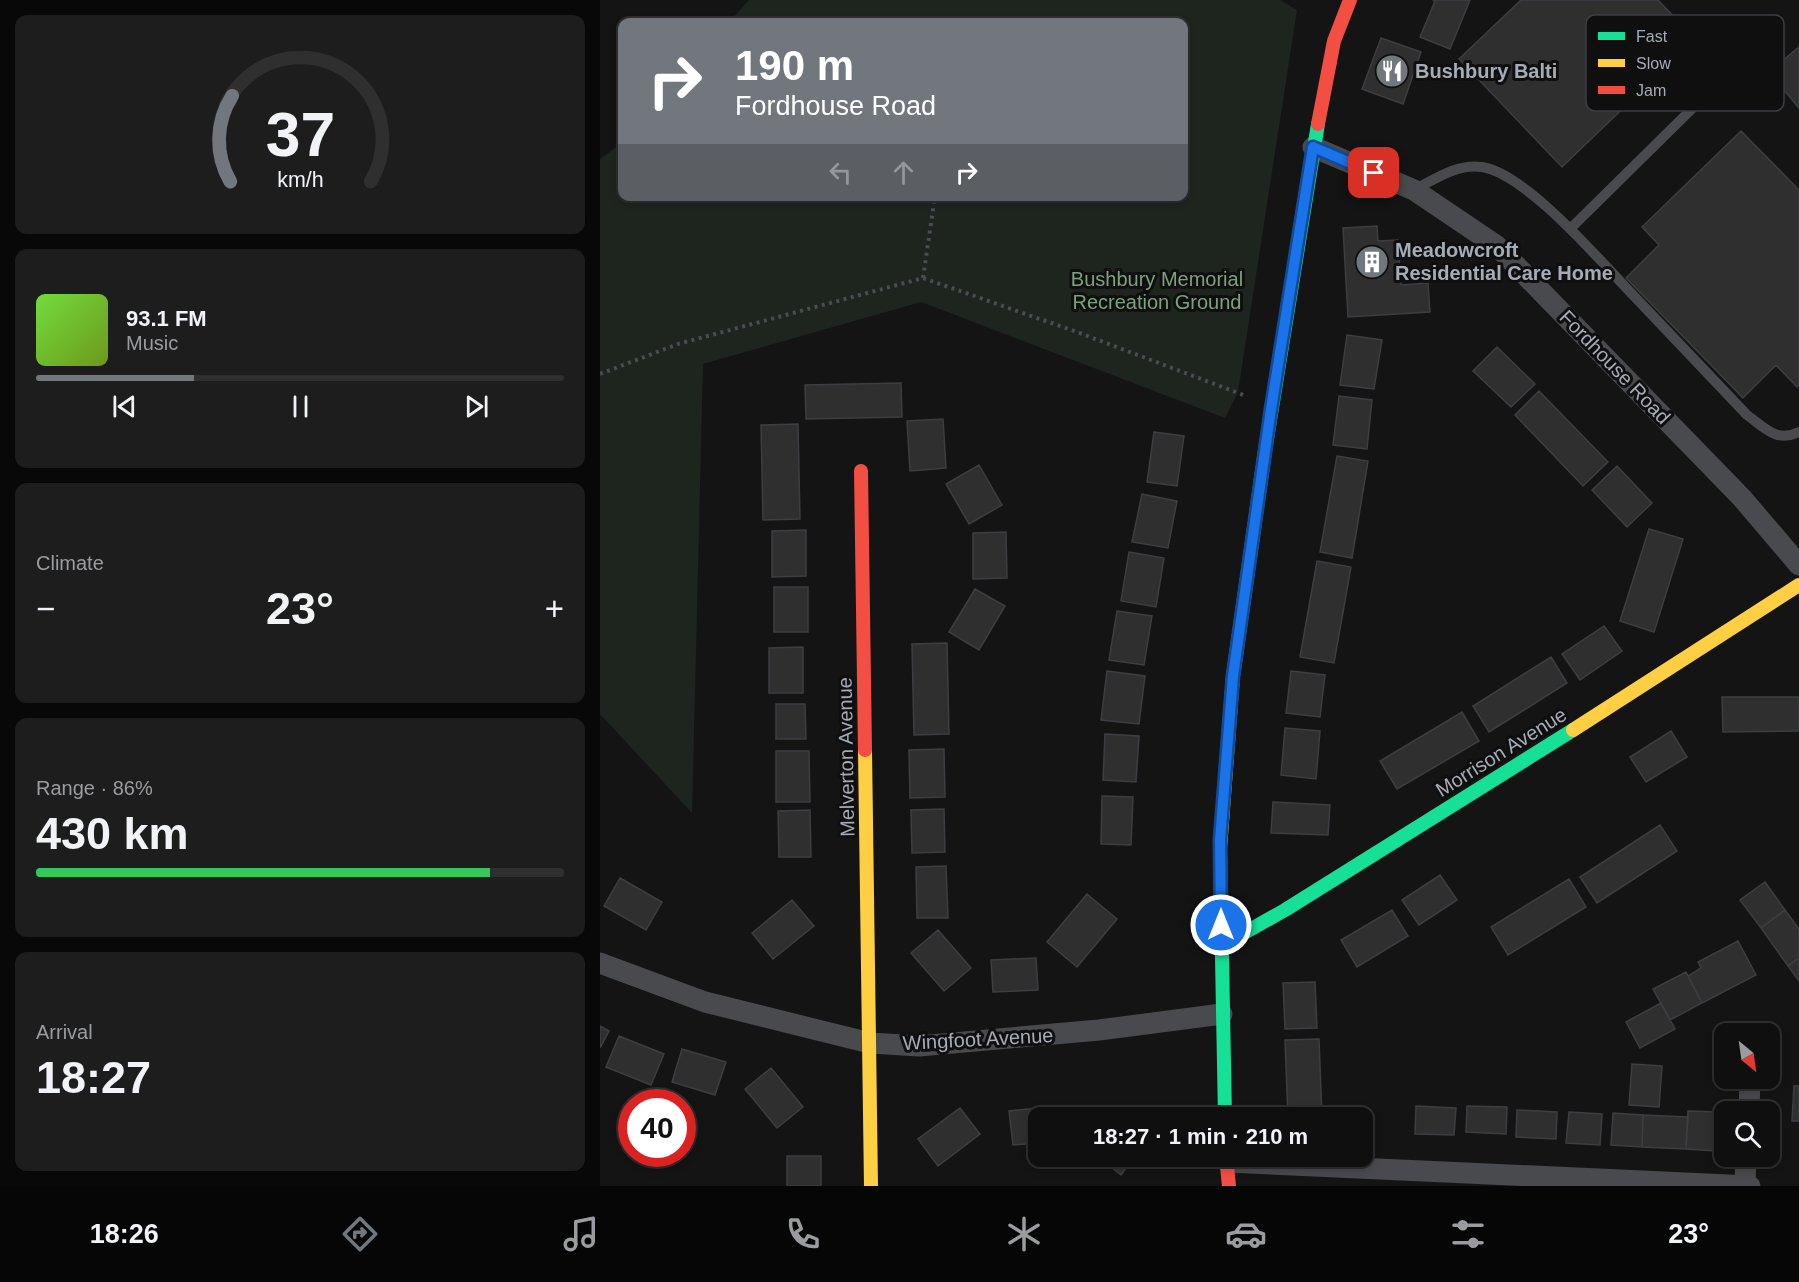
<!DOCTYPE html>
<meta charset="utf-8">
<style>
:root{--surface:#0f0f10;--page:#1d1d1e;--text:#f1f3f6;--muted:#9b9c9f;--line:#2f2f30;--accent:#72777e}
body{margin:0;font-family:Arial,sans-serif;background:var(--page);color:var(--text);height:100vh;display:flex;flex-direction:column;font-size:22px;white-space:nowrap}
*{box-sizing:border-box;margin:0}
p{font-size:20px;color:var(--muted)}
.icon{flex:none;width:33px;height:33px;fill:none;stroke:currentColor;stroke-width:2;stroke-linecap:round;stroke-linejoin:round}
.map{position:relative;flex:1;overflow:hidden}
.side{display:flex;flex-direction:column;gap:15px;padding:15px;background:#080809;width:600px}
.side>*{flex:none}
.top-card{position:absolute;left:18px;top:18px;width:570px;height:183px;border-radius:12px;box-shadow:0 3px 9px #0003,0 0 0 2px var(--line);background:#72777e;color:#fff;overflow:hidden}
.needle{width:39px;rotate:151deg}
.controls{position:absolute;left:1114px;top:1023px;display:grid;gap:12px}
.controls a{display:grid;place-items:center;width:66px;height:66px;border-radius:12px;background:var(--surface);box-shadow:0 3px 9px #0003,0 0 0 2px var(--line);font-size:30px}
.speed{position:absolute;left:18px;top:1089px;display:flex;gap:12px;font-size:30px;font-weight:700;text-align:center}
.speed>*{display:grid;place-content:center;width:78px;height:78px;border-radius:50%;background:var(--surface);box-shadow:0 3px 9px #0003,0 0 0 2px var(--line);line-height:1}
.speed .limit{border:9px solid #d22;background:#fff;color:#111}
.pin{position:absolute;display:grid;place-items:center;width:51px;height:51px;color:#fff;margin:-26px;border-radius:12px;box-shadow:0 3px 9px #0006}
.me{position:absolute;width:66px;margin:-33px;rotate:0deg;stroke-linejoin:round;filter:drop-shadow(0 0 4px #0008)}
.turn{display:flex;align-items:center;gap:21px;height:126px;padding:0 18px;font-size:27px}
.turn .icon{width:78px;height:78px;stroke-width:2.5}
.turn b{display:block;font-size:42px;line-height:51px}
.lanes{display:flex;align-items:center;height:57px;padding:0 18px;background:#0003;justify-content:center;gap:30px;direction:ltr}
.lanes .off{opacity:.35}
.big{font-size:45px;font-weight:600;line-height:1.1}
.side .tile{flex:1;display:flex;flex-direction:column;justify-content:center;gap:9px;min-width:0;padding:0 21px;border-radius:12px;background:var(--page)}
.side .dial{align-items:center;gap:0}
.dial svg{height:156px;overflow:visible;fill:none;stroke:var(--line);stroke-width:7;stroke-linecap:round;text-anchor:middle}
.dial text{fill:var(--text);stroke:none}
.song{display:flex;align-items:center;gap:18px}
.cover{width:72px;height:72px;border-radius:9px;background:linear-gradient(135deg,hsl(100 70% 55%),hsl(80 70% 35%))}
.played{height:6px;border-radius:3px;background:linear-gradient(90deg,var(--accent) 30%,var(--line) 30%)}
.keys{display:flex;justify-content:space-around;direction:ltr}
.heat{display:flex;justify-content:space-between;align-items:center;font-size:33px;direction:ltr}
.charge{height:9px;border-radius:4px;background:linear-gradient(90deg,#34c759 86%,var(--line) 0)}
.trip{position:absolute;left:428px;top:1107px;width:345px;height:60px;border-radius:12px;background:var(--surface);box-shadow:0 3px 9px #0003,0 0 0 2px var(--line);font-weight:600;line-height:60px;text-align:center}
.dock{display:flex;height:96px;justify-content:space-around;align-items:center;background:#060606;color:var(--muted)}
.dock .icon{width:42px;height:42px}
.dock .active{color:var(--accent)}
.dock b{font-size:27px;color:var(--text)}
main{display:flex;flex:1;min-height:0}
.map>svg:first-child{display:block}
.green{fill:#1e251f}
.building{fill:#2f2f30;stroke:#3d3e41;stroke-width:1.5}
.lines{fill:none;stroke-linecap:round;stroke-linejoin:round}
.path{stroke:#4a4c50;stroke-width:4;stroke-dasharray:3 4.5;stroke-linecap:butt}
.lane{stroke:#494a4e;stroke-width:10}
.street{stroke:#494a4e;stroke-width:21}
.fast{stroke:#16e098;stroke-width:14}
.slow{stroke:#ffcf43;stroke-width:14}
.jam{stroke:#f24e42;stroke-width:14}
.route-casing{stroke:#114b97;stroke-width:15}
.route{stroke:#1a73e8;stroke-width:10}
.labels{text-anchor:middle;stroke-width:6;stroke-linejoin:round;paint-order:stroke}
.poi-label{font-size:20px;font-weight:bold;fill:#a5acb6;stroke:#0f0f10;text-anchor:start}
.park-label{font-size:20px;fill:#7ca27c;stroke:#0f0f10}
.street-label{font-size:20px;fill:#a5acb6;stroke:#0f0f10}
.key{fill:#0f0f10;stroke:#3c3e42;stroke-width:1.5}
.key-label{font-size:16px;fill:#a5acb6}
</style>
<main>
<section class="side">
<div class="tile dial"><svg viewBox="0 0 100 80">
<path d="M14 69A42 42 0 1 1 86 69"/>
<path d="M14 69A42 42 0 0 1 15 25" stroke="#72777e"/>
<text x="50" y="56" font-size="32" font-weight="700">37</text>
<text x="50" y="72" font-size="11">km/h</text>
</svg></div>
<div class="tile">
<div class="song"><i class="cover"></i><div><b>93.1 FM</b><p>Music</p></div></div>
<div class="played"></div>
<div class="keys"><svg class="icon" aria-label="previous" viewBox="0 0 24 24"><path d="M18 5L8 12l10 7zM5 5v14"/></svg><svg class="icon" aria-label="pause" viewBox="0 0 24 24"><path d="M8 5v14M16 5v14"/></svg><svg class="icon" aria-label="next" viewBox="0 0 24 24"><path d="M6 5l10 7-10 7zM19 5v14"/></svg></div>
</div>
<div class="tile"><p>Climate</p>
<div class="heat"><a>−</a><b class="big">23°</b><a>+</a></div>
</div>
<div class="tile"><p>Range · 86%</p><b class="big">430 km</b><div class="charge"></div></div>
<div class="tile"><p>Arrival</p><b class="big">18:27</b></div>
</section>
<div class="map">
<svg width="1199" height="1186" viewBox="0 0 1199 1186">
<rect width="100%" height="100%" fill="#141415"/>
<!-- green -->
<path class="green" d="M149,0H680L697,10L638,392L625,418L321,302L103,364L92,813L0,714V159L22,143V196H584V22H129Z"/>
<!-- building -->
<path class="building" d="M833,0H870L850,49L820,37L835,1Z
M921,0H1058L1095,39L962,167L859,59Z
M781,38L821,52L803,104L762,89Z
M1199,47V108L1169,72Z
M1141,131L1199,190V385L1197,387L1176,365L1143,398L1026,278L1059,245L1042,227Z
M777,226L778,241L798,240L801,285L828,283L830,312L748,317L743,228Z
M747,335L782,340L774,389L740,385Z
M897,347L935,384L911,407L873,371Z
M301,383L302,417L206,419L205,385Z
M939,391L1008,462L983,486L915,415Z
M739,396L772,400L767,449L733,445Z
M343,419L346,468L310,471L307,421Z
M198,424L200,519L163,520L161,425Z
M554,432L584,436L577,486L547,482Z
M737,456L768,461L752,558L720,552Z
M379,465L402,505L369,524L346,484Z
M1017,466L1052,503L1027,527L992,490Z
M542,494L577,501L568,548L532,542Z
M1049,529L1083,539L1054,632L1020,621Z
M206,530V576L172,577V531Z
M406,532L407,578L373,579V533Z
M529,552L564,558L556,607L521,601Z
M717,561L751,567L734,663L700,657Z
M174,587H208V632H174Z
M375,589L405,606L379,650L349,632Z
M517,611L552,616L544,665L509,660Z
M1004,626L1022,651L980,680L962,654Z
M347,643L349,734L314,735L312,644Z
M203,647V693H169V648Z
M951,657L967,683L889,732L873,706Z
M507,671L545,676L539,724L501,720Z
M691,671L725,675L720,717L686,713Z
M1122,697H1199V731L1123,732Z
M176,704H205L206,739H176Z
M862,712L879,741L797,789L780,761Z
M685,728L720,731L716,779L681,775Z
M1071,731L1087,757L1046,782L1030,757Z
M505,734L539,736L536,782L503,780Z
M344,749L345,797L310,798L309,750Z
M176,751H209L210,802H176Z
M502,796L533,797L531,845L501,844Z
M673,802L730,805L728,835L671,833Z
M344,809L345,852L312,853L311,810Z
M210,810L211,857H179L178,811Z
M1060,825L1077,851L997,903L980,877Z
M346,866L348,918H317L316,867Z
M840,875L857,900L819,925L802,900Z
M20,878L62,902L46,930L4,906Z
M969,879L986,907L908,955L891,927Z
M1165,882L1185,910L1161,928L1140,900Z
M487,894L517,919L477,967L447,942Z
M192,900L214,926L173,959L152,933Z
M792,910L808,936L757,967L741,940Z
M1185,910L1199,929V958L1188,966L1161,928Z
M338,930L371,968L344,991L311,953Z
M1138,941L1156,975L1102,1003L1088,976L1101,968L1098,962Z
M436,958L438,990L393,992L391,960Z
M1199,958V981L1188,966Z
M1086,972L1102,1003L1070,1020L1053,989Z
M715,982L717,1028L685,1029L683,983Z
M1061,1003L1075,1029L1040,1048L1026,1022Z
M0,1026L9,1031L0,1048Z
M19,1036L64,1054L51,1085L6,1067Z
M719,1039L722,1118H688L685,1040Z
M82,1049L126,1062L115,1095L72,1082Z
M1032,1064L1062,1066L1059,1107L1029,1105Z
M171,1068L203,1107L177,1128L145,1089Z
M1194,1086H1199V1121H1192Z
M455,1106L456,1118H438V1143L413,1145L409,1111Z
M816,1106L856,1108L854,1135L815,1134Z
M867,1106L907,1107L906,1134L866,1132Z
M360,1108L380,1134L338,1166L318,1139Z
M917,1110L957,1112L956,1139L916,1137Z
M1088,1111L1119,1112L1117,1151L1086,1149Z
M969,1112L1002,1114L1000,1145L966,1143Z
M1013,1113L1043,1115L1042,1147L1011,1145Z
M1043,1115L1088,1117L1086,1149L1042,1147Z
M187,1156H221V1186H187Z
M497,1156H535L521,1175Z"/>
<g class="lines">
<!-- path -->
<path class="path" d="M323,278L335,196
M0,374L78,344L323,278L477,332L646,396"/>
<!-- lane -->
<path class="lane" d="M814,190C835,179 858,163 882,167C927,174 1001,262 1034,296C1072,336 1109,375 1147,415C1165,428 1177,443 1199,432
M970,229L1111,90"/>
<!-- street -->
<path class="street" d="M713,147L814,190L897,246L1142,498L1199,565
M0,963L105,1002L270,1043L319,1046L499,1030L622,1014
M1149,1112L1150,1078
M627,1162L1150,1186
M1145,1186L1146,1156"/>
<!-- fast -->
<path class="fast" d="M665,451L718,124
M620,849L625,1118
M621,946L685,910L973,730"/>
<!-- slow -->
<path class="slow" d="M973,730L1199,585
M265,750L271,1186
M620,849L633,676L665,451"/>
<!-- jam -->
<path class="jam" d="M718,124L734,41L750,0
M261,471L265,750
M626,1156L629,1186"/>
</g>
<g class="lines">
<defs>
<path id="route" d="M621,925L620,840L633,676L671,409L713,147L774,173"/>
</defs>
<!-- route casing -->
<use href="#route" class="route-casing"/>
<!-- route -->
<use href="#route" class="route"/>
</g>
<!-- icons -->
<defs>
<symbol id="restaurant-disc" viewBox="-11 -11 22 22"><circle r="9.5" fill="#72777e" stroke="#0f0f10"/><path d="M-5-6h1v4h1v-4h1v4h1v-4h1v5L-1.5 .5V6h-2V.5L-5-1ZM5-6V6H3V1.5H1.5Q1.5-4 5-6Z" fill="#fff"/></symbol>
<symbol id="building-disc" viewBox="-11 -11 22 22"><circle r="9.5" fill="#72777e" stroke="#0f0f10"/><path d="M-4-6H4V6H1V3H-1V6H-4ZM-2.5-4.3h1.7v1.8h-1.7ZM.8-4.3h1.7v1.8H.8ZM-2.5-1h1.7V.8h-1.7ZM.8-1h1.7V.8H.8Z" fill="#fff"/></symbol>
</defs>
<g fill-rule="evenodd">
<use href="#restaurant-disc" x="773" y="52" width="38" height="38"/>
<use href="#building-disc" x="753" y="243" width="38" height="38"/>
</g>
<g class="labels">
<!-- poi labels -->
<g class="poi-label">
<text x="815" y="78">Bushbury Balti</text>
<text x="795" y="257">Meadowcroft<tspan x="795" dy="23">Residential Care Home</tspan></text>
</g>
<!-- park labels -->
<g class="park-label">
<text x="557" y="286">Bushbury Memorial<tspan x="557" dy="23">Recreation Ground</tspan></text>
</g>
<!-- street labels -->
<g class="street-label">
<text transform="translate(1015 367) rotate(46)" y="7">Fordhouse Road</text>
<text transform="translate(901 752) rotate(-32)" y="7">Morrison Avenue</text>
<text transform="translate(246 757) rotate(-91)" y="7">Melverton Avenue</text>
<text transform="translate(378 1039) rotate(-3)" y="7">Wingfoot Avenue</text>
</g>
</g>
<!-- legend -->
<rect x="986" y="15" width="198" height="96" rx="9" class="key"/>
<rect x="998" y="32" width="27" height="8" fill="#16e098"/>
<rect x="998" y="59" width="27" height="8" fill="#ffcf43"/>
<rect x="998" y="86" width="27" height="8" fill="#f24e42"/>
<g class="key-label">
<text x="1036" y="42">Fast</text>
<text x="1036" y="69">Slow</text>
<text x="1036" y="96">Jam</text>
</g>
</svg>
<div class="controls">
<a><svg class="needle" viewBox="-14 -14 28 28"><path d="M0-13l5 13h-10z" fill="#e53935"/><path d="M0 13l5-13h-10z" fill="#9b9c9f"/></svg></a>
<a><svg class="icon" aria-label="search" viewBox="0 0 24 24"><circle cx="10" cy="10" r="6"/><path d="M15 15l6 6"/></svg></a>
</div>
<div class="speed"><div class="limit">40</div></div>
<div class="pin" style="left:774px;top:173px;background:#d93025"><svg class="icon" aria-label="arrive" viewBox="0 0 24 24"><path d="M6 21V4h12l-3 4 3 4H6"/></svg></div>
<svg class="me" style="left:621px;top:925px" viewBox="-20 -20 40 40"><circle r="17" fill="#1a73e8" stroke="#fff" stroke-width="3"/><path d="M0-11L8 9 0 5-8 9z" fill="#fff"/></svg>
<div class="trip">18:27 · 1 min · 210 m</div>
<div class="top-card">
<div class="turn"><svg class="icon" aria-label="right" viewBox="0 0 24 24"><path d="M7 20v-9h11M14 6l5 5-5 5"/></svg><div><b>190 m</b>Fordhouse Road</div></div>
<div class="lanes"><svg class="icon off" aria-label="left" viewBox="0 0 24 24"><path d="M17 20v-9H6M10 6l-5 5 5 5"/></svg><svg class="icon off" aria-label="ahead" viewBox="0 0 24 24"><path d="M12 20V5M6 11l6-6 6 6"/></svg><svg class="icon" aria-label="right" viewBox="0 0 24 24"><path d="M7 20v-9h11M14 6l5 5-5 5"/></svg></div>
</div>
</div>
</main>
<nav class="dock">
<b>18:26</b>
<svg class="icon active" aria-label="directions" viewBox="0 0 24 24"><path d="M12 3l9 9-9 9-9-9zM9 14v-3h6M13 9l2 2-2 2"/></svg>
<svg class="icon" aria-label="music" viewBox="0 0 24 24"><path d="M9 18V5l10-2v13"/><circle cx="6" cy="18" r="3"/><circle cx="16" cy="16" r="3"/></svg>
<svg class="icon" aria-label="phone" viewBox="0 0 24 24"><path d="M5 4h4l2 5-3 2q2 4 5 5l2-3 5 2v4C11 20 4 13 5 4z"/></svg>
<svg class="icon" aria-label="climate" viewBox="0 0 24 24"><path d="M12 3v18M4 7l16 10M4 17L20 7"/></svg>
<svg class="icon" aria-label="car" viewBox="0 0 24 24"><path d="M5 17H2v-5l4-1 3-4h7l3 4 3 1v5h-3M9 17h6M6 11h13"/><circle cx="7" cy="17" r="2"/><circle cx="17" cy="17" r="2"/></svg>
<svg class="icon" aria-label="filters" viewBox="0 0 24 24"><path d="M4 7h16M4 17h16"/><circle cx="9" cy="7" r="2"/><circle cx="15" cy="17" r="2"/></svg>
<b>23°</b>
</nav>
